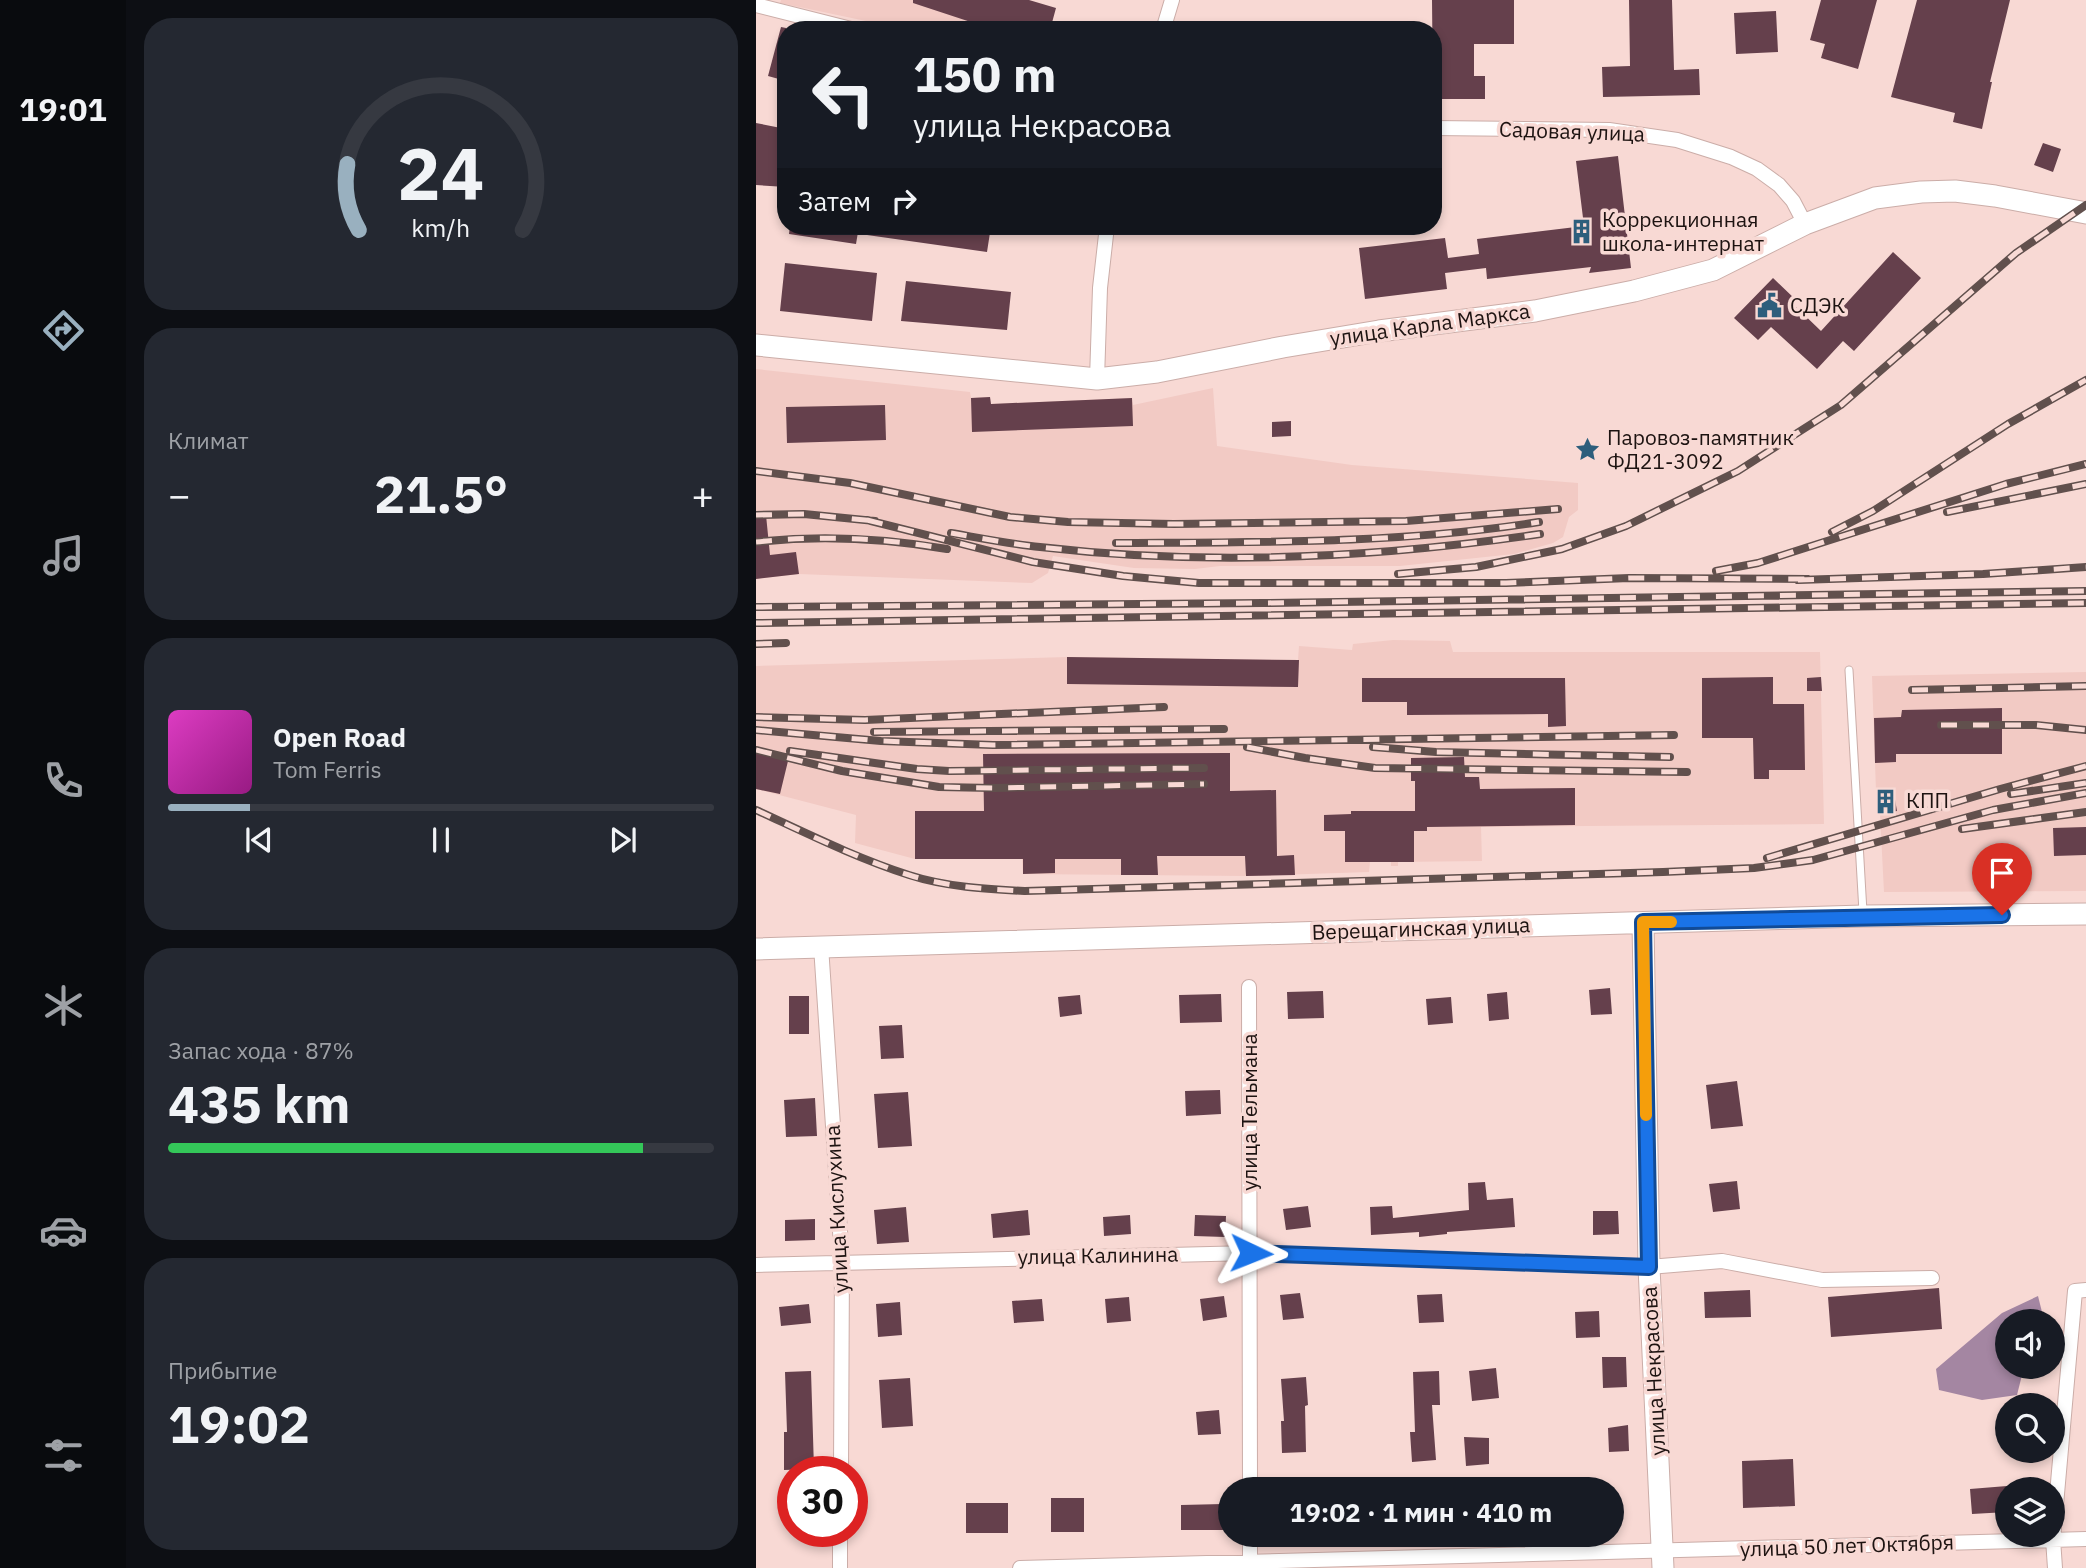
<!DOCTYPE html>
<html lang="ru">
<meta charset="utf-8">
<style>
:root{--surface:#171b24;--page:#242831;--text:#f1f3f6;--muted:#9ea1a6;--line:#363941;--accent:#99b0bf}
body{margin:0;font-family:"IBM Plex Sans",sans-serif;background:var(--page);color:var(--text);height:100vh;display:flex;flex-direction:column;font-size:26px;white-space:nowrap}
*{box-sizing:border-box;margin:0}
p{font-size:23px;color:var(--muted)}
.icon{flex:none;width:38px;height:38px;fill:none;stroke:currentColor;stroke-width:2;stroke-linecap:round;stroke-linejoin:round}
.map{position:relative;flex:1;overflow:hidden}
.panel{display:flex;flex-direction:column;gap:18px;padding:18px;background:#0d0f14;width:630px}
.panel>*{flex:none}
.banner{position:absolute;left:21px;top:21px;width:665px;height:214px;border-radius:28px;box-shadow:0 4px 10px #0003;background:#171b24;color:var(--text);overflow:hidden}
.tools{position:absolute;left:1239px;top:1309px;display:grid;gap:14px}
.tools a{display:grid;place-items:center;width:70px;height:70px;border-radius:50%;background:var(--surface);box-shadow:0 4px 10px #0003;font-size:35px}
.speed{position:absolute;left:21px;top:1456px;display:flex;gap:14px;font-size:35px;font-weight:700;text-align:center}
.speed>*{display:grid;place-content:center;width:91px;height:91px;border-radius:50%;background:var(--surface);box-shadow:0 4px 10px #0003;line-height:1}
.speed .limit{border:10px solid #d22;background:#fff;color:#111}
.pin{position:absolute;display:grid;place-items:center;width:60px;height:60px;color:#fff;margin:-72px -30px;border-radius:50% 50% 50% 0;rotate:-45deg;box-shadow:0 0 7px #0007}
.pin .icon{rotate:45deg}
.me{position:absolute;width:77px;margin:-38px;rotate:92deg;stroke-linejoin:round;filter:drop-shadow(0 0 5px #0008)}
.turn{display:flex;align-items:center;gap:24px;height:147px;padding:0 21px;font-size:32px}
.turn .icon{width:91px;height:91px;stroke-width:2.5}
.turn b{display:block;font-size:49px;line-height:60px}
.then{display:flex;align-items:center;height:66px;padding:0 21px;background:#0003;gap:14px;font-size:26px}
.big{font-size:52px;font-weight:700;line-height:1.1}
.panel .tile{flex:1;display:flex;flex-direction:column;justify-content:center;gap:10px;min-width:0;padding:0 24px;border-radius:28px;background:var(--page)}
.panel .dial{align-items:center;gap:0}
.dial svg{height:182px;overflow:visible;fill:none;stroke:var(--line);stroke-width:7;stroke-linecap:round;text-anchor:middle}
.dial text{fill:var(--text);stroke:none}
.song{display:flex;align-items:center;gap:21px}
.cover{width:84px;height:84px;border-radius:10px;background:linear-gradient(135deg,hsl(310 70% 55%),hsl(310 70% 35%))}
.played{height:7px;border-radius:4px;background:linear-gradient(90deg,var(--accent) 15%,var(--line) 15%)}
.keys{display:flex;justify-content:space-around;direction:ltr}
.heat{display:flex;justify-content:space-between;align-items:center;font-size:38px;direction:ltr}
.charge{height:10px;border-radius:5px;background:linear-gradient(90deg,#34c759 87%,var(--line) 0)}
.trip{position:absolute;left:462px;top:1477px;width:406px;height:70px;border-radius:35px;background:var(--surface);box-shadow:0 4px 10px #0003;font-weight:700;line-height:70px;text-align:center}
main{display:flex;flex:1;min-height:0}
.tab-bar{display:flex;flex-direction:column;width:126px;justify-content:space-around;align-items:center;background:#090b0e;color:var(--muted)}
.tab-bar .icon{width:49px;height:49px}
.tab-bar .current{color:var(--accent)}
.tab-bar b{font-size:32px;color:var(--text)}
.map>svg:first-child{display:block}
.built{fill:#f2cac4}
.water{fill:#a486a2}
.building{fill:#65404c}
.lines{fill:none;stroke-linecap:round;stroke-linejoin:round}
.lane-casing{stroke:#cbada8;stroke-width:9}
.street-casing{stroke:#cbada8;stroke-width:16}
.secondary-casing{stroke:#cbada8;stroke-width:23}
.lane{stroke:#fff;stroke-width:7}
.street{stroke:#fff;stroke-width:14}
.secondary{stroke:#fff;stroke-width:21}
.rail-casing{stroke:#61504d;stroke-width:8}
.rail{stroke:#f8d9d4;stroke-width:5;stroke-dasharray:16;stroke-linecap:butt}
.route-casing{stroke:#114b97;stroke-width:18}
.route{stroke:#1a73e8;stroke-width:12}
.slow{stroke:#f59e0b;stroke-width:12}
.labels{text-anchor:middle;stroke-width:7;stroke-linejoin:round;paint-order:stroke}
.street-label{font-size:21px;fill:#1d1311;stroke:#f8d9d4}
.poi-label{font-size:21px;fill:#1d1311;stroke:#f8d9d4;text-anchor:start}
</style>
<main>
<nav class="tab-bar">
<b>19:01</b>
<svg class="icon current" aria-label="directions" viewBox="0 0 24 24"><path d="M12 3l9 9-9 9-9-9zM9 14v-3h6M13 9l2 2-2 2"/></svg>
<svg class="icon" aria-label="music" viewBox="0 0 24 24"><path d="M9 18V5l10-2v13"/><circle cx="6" cy="18" r="3"/><circle cx="16" cy="16" r="3"/></svg>
<svg class="icon" aria-label="phone" viewBox="0 0 24 24"><path d="M5 4h4l2 5-3 2q2 4 5 5l2-3 5 2v4C11 20 4 13 5 4z"/></svg>
<svg class="icon" aria-label="climate" viewBox="0 0 24 24"><path d="M12 3v18M4 7l16 10M4 17L20 7"/></svg>
<svg class="icon" aria-label="car" viewBox="0 0 24 24"><path d="M5 17H2v-5l4-1 3-4h7l3 4 3 1v5h-3M9 17h6M6 11h13"/><circle cx="7" cy="17" r="2"/><circle cx="17" cy="17" r="2"/></svg>
<svg class="icon" aria-label="filters" viewBox="0 0 24 24"><path d="M4 7h16M4 17h16"/><circle cx="9" cy="7" r="2"/><circle cx="15" cy="17" r="2"/></svg>
</nav>
<section class="panel">
<div class="tile dial"><svg viewBox="0 0 100 80">
<path d="M14 69A42 42 0 1 1 86 69"/>
<path d="M14 69A42 42 0 0 1 9 40" stroke="#99b0bf"/>
<text x="50" y="56" font-size="32" font-weight="700">24</text>
<text x="50" y="72" font-size="11">km/h</text>
</svg></div>
<div class="tile"><p>Климат</p>
<div class="heat"><a>−</a><b class="big">21.5°</b><a>+</a></div>
</div>
<div class="tile">
<div class="song"><i class="cover"></i><div><b>Open Road</b><p>Tom Ferris</p></div></div>
<div class="played"></div>
<div class="keys"><svg class="icon" aria-label="previous" viewBox="0 0 24 24"><path d="M18 5L8 12l10 7zM5 5v14"/></svg><svg class="icon" aria-label="pause" viewBox="0 0 24 24"><path d="M8 5v14M16 5v14"/></svg><svg class="icon" aria-label="next" viewBox="0 0 24 24"><path d="M6 5l10 7-10 7zM19 5v14"/></svg></div>
</div>
<div class="tile"><p>Запас хода · 87%</p><b class="big">435 km</b><div class="charge"></div></div>
<div class="tile"><p>Прибытие</p><b class="big">19:02</b></div>
</section>
<div class="map">
<svg width="1330" height="1568" viewBox="0 0 1330 1568">
<rect width="100%" height="100%" fill="#f8d9d4"/>
<!-- built -->
<path class="built" d="M25,0H248L239,30H153L24,3Z
M0,369L214,392L215,398L234,397L235,404L376,398L377,405L457,388L461,446L596,465L822,483V510L813,517L807,537L797,543L758,554L644,566H464L439,569L378,568L297,556L292,573L276,583L43,574L0,579Z
M637,640L694,641L697,652H1064L1068,824L725,827L726,861L642,862V866H635V862H614L613,872L490,876L267,874L266,859H159L99,843L100,815L0,789V666L311,657L542,660L543,646L596,650L597,644Z
M1330,672V891L1128,892L1124,814L1120,791L1116,676Z"/>
<!-- water -->
<path class="water" d="M1282,1296L1287,1316L1284,1321H1251V1367H1268L1261,1395L1226,1400L1183,1390L1180,1369L1246,1313Z"/>
<!-- building -->
<path class="building" d="M157,0H273L300,8L294,30H274L242,21L239,30L157,3Z
M676,0H758V44H718V76H729V99H677Z
M873,0H916L918,70L943,69L944,95L847,97L846,67L874,66Z
M1065,0H1121L1102,69L1065,58L1069,44L1054,40Z
M1161,0H1254L1234,82H1236L1226,129L1197,122L1199,113L1135,97Z
M1020,11L1022,52L980,54L978,13Z
M25,27L30,28V81L12,76Z
M0,123L30,129V187L0,185Z
M1287,143L1305,149L1297,172L1278,165Z
M862,156L875,268L833,273L835,267L731,279L730,268L689,273L691,289L609,299L603,248L689,238L692,258L723,254L721,239L828,226L820,161Z
M34,226H103L100,244L33,234Z
M111,226H235L231,252L111,235Z
M1137,252L1165,278L1098,351L1087,341L1061,369L1015,327L1002,340L978,318L1017,278L1040,300L1037,304L1065,331Z
M29,263L121,273L116,321L24,311Z
M150,281L255,292L251,330L145,321Z
M234,397L235,404L376,398L377,426L216,432L215,398Z
M129,405L130,440L31,443L30,407Z
M535,421V436L516,437V422Z
M0,515H10L14,555L40,552L43,574L0,579Z
M311,657L543,660L542,687L311,684Z
M1017,677V704H1048L1049,770H1013V779H998L997,738H946V678Z
M1065,677L1066,691H1051V678Z
M606,678H809L810,726L792,727V714L651,715V702H606Z
M1246,708V754H1140V762L1119,763L1118,718L1145,717L1146,710Z
M0,753L32,761L24,794L0,789Z
M474,753V791L520,790L521,856L538,855L539,875L490,876L489,856H401L402,875H365V859H299V873L267,874V859H159V811H228L227,754Z
M708,757L709,777H723L724,789L819,788V825L671,827V831H658V862H589V831H568V815L595,814V811H659V781H655V758Z
M1137,788L1141,811L1124,814L1120,791Z
M1330,827V855L1298,856L1297,828Z
M854,988L856,1014L835,1015L833,990Z
M567,991L568,1018L532,1019L531,992Z
M751,992L753,1019L733,1021L731,994Z
M465,994L466,1022L424,1023L423,995Z
M324,995L326,1014L304,1017L302,997Z
M33,996H53V1034H33Z
M695,997L697,1023L672,1025L670,999Z
M146,1025L148,1058L125,1059L123,1026Z
M981,1081L987,1126L955,1129L950,1085Z
M464,1090L465,1114L430,1116L429,1091Z
M152,1092L156,1146L122,1148L118,1094Z
M59,1098L61,1136L30,1137L28,1100Z
M981,1181L984,1209L957,1212L953,1184Z
M729,1182L731,1200L757,1198L759,1227L691,1232V1234L663,1237V1232L615,1235L614,1207L636,1206L637,1218L713,1210L712,1183Z
M552,1206L555,1227L530,1230L527,1209Z
M150,1207L153,1242L121,1244L118,1210Z
M272,1210L274,1235L237,1238L235,1214Z
M837,1211H862L863,1234L837,1235Z
M374,1215L375,1234L348,1236L347,1217Z
M439,1215L470,1216L469,1237L438,1236Z
M59,1219V1240L29,1241V1220Z
M1183,1288L1186,1329L1075,1337L1072,1297Z
M994,1290L995,1317L949,1318L948,1292Z
M544,1293L548,1318L527,1320L524,1295Z
M686,1294L688,1322L663,1323L661,1295Z
M468,1296L471,1317L447,1321L444,1299Z
M373,1297L375,1321L351,1323L349,1299Z
M286,1299L288,1321L258,1323L256,1301Z
M144,1302L146,1335L122,1337L120,1304Z
M53,1304L55,1323L25,1326L23,1307Z
M843,1311L844,1337L820,1338L819,1312Z
M846,1357H870L871,1387L847,1388Z
M740,1368L743,1398L716,1401L713,1371Z
M55,1371L58,1469L28,1470V1432H31L29,1372Z
M683,1371L684,1405H676L680,1460L656,1462L654,1432H659L657,1372Z
M550,1377L552,1405L549,1406L550,1452L526,1453L525,1421H528L525,1379Z
M154,1378L157,1426L126,1428L123,1380Z
M463,1410L465,1434L442,1435L440,1412Z
M872,1425L873,1451L853,1452L852,1428Z
M708,1437L733,1438V1464L710,1466Z
M1037,1459L1039,1506L987,1508L986,1461Z
M1251,1486V1512L1216,1514L1214,1489Z
M295,1498H328V1532H295Z
M210,1503H252V1533H210Z
M467,1504L468,1530H425V1505Z"/>
<g class="lines">
<defs>
<path id="lane" d="M1093,670L1107,912"/>
<path id="street" d="M0,5L99,30
M407,30L416,0
M677,128L853,130L921,140L975,157L1001,169L1023,185L1037,201L1049,224
M341,379L344,288L351,226
M65,946L86,1261L85,1472
M493,987L494,1489
M0,1265L495,1253L893,1267L966,1261L1066,1280L1176,1278
M494,1535V1568
M84,1568V1531
M264,1568L1330,1539
M1299,1568L1297,1539L1319,1291L1330,1290"/>
<path id="secondary" d="M0,345L341,379L401,372L527,347L623,331L779,311L878,291L957,270L1049,224L1119,198L1165,192L1199,191L1239,196L1330,213
M887,923L893,1267L907,1568
M0,949L1107,916L1330,914"/>
</defs>
<!-- lane casing -->
<use href="#lane" class="lane-casing"/>
<!-- street casing -->
<use href="#street" class="street-casing"/>
<!-- secondary casing -->
<use href="#secondary" class="secondary-casing"/>
<!-- lane -->
<use href="#lane" class="lane"/>
<!-- street -->
<use href="#street" class="street"/>
<!-- secondary -->
<use href="#secondary" class="secondary"/>
<defs>
<path id="rail" d="M0,471L94,483L254,517L312,522L418,524L650,521L802,509
M1191,512L1330,484
M0,515L48,514L119,521
M111,520L277,562L367,576L443,583H750L873,578L1051,579
M1076,532L1117,511L1252,424L1330,380
M195,533C224,538 254,544 284,547C449,566 620,558 784,534
M0,542C64,535 127,538 191,549
M360,543C501,542 643,544 783,522
M960,571L1002,563L1250,484L1330,464
M642,574L720,567L806,549L870,526L982,471L1085,405L1260,253L1330,205
M1042,580L1227,574L1330,567
M0,607L507,603L1330,591
M0,623L1330,603
M0,644L30,643
M1156,690L1330,686
M0,717L109,720L408,707
M1185,725H1280L1330,730
M0,730L125,741L237,745L918,735
M118,732L468,729
M491,747L549,758L619,768L931,772
M617,747L680,752L914,757
M0,750L86,771L183,787L238,788L448,784
M34,751L161,769L193,771L448,768
M1255,794L1330,783
M0,810C50,833 100,858 153,875C190,887 230,889 269,891L907,872L998,868L1057,860L1237,810L1330,793
M1206,829L1330,812
M1011,858L1244,789L1330,766"/>
</defs>
<!-- rail casing -->
<use href="#rail" class="rail-casing"/>
<!-- rail -->
<use href="#rail" class="rail"/>
</g>
<g class="lines">
<defs>
<path id="route" d="M495,1253L893,1267L887,922L1246,915"/>
</defs>
<!-- route casing -->
<use href="#route" class="route-casing"/>
<!-- route -->
<use href="#route" class="route"/>
<!-- slow -->
<path class="slow" d="M890,1115L887,922H915"/>
</g>
<!-- icons -->
<defs>
<symbol id="building-bare" viewBox="-9 -9 18 18"><path d="M-4-6H4V6H1V3H-1V6H-4ZM-2.5-4.3h1.7v1.8h-1.7ZM.8-4.3h1.7v1.8H.8ZM-2.5-1h1.7V.8h-1.7ZM.8-1h1.7V.8H.8Z" fill="#2d5e7c" stroke="#f8d9d4" stroke-width="2.5" paint-order="stroke"/></symbol>
<symbol id="civic-bare" viewBox="-9 -9 18 18"><path d="M-.6-6.5H3V-4.5H.6V-3L4-1V1h2V6H-6V1h2V-1L-.6-3ZM-1.2 2.5V6h2.4V2.5Z" fill="#2d5e7c" stroke="#f8d9d4" stroke-width="2.5" paint-order="stroke"/></symbol>
<symbol id="sight-bare" viewBox="-9 -9 18 18"><path d="M0-6L1.8-2.2L6-1.7L2.9 1.2L3.7 5.4L0 3.3L-3.7 5.4L-2.9 1.2L-6-1.7L-1.8-2.2Z" fill="#2d5e7c" stroke="#f8d9d4" stroke-width="2.5" paint-order="stroke"/></symbol>
</defs>
<g fill-rule="evenodd">
<use href="#building-bare" x="808" y="214" width="35" height="35"/>
<use href="#civic-bare" x="996" y="288" width="35" height="35"/>
<use href="#sight-bare" x="814" y="432" width="35" height="35"/>
<use href="#building-bare" x="1112" y="784" width="35" height="35"/>
</g>
<g class="labels">
<!-- street labels -->
<g class="street-label">
<text transform="translate(816 132) rotate(2)" y="7">Садовая улица</text>
<text transform="translate(674 325) rotate(-8)" y="7">улица Карла Маркса</text>
<text transform="translate(665 929) rotate(-2)" y="7">Верещагинская улица</text>
<text transform="translate(494 1112) rotate(-90)" y="7">улица Тельмана</text>
<text transform="translate(81 1209) rotate(-93)" y="7">улица Кислухина</text>
<text transform="translate(342 1256) rotate(-1)" y="7">улица Калинина</text>
<text transform="translate(898 1371) rotate(-93)" y="7">улица Некрасова</text>
<text transform="translate(1091 1546) rotate(-2)" y="7">улица 50 лет Октября</text>
</g>
<!-- poi labels -->
<g class="poi-label">
<text x="846" y="227">Коррекционная<tspan x="846" dy="24">школа-интернат</tspan></text>
<text x="1034" y="313">СДЭК</text>
<text x="851" y="445">Паровоз-памятник<tspan x="851" dy="24">ФД21-3092</tspan></text>
<text x="1150" y="808">КПП</text>
</g>
</g>
</svg>
<div class="tools">
<a><svg class="icon" aria-label="sound" viewBox="0 0 24 24"><path d="M4 9h4l5-4v14l-5-4H4zM17 9q2 3 0 6"/></svg></a>
<a><svg class="icon" aria-label="search" viewBox="0 0 24 24"><circle cx="10" cy="10" r="6"/><path d="M15 15l6 6"/></svg></a>
<a><svg class="icon" aria-label="layers" viewBox="0 0 24 24"><path d="M12 4l9 5-9 5-9-5zM3 14l9 5 9-5"/></svg></a>
</div>
<div class="speed"><div class="limit">30</div></div>
<div class="pin" style="left:1246px;top:915px;background:#d93025"><svg class="icon" aria-label="arrive" viewBox="0 0 24 24"><path d="M6 21V4h12l-3 4 3 4H6"/></svg></div>
<svg class="me" style="left:495px;top:1253px" viewBox="-20 -20 40 40"><path d="M0-17L14 15 0 8-14 15z" fill="#1a73e8" stroke="#fff" stroke-width="4"/></svg>
<div class="trip">19:02 · 1 мин · 410 m</div>
<div class="banner">
<div class="turn"><svg class="icon" aria-label="left" viewBox="0 0 24 24"><path d="M17 20v-9H6M10 6l-5 5 5 5"/></svg><div><b>150 m</b>улица Некрасова</div></div>
<div class="then">Затем<svg class="icon" aria-label="right" viewBox="0 0 24 24"><path d="M7 20v-9h11M14 6l5 5-5 5"/></svg></div>
</div>
</div>
</main>
